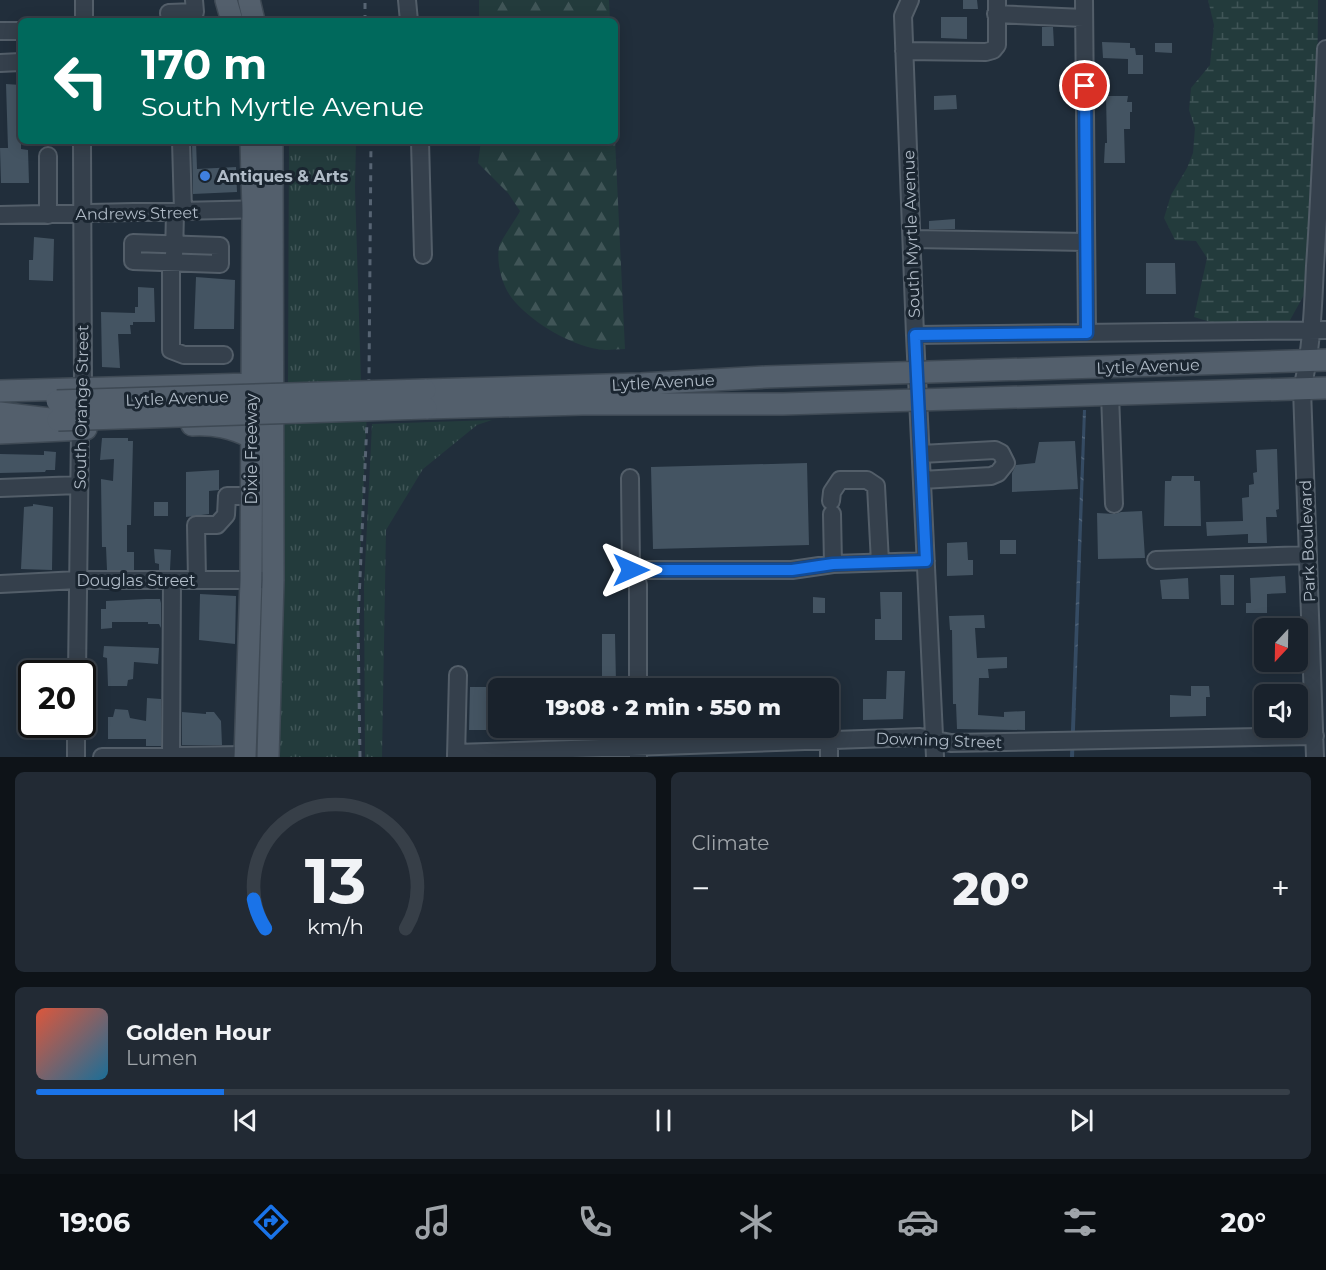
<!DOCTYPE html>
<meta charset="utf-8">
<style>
:root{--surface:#19222c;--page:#222a34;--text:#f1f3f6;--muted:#9fa4a9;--line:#373f48;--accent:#1a73e8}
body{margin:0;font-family:Montserrat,sans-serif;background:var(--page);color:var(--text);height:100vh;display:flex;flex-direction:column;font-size:22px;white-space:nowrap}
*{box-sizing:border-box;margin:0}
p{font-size:20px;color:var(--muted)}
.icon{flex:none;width:33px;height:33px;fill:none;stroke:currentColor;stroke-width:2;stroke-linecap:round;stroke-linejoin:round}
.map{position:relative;height:757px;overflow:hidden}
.drawer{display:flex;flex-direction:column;gap:15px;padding:15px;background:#0e1318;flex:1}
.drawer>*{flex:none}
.banner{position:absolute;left:18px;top:18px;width:600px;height:126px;border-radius:9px;box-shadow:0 3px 15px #0003,0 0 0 2px var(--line);background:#00695c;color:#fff;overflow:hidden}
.needle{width:39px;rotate:202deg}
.buttons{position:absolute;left:1254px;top:618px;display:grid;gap:12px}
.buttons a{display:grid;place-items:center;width:54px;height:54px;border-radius:9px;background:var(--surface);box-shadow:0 3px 15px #0003,0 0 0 2px var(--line);font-size:30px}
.speed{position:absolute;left:18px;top:660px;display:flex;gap:12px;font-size:30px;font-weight:700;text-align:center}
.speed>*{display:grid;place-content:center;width:78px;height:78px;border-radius:50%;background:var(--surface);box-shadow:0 3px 15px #0003,0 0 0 2px var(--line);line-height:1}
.speed .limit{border:3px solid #111;border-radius:9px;background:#fff;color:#111}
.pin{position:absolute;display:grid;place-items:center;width:51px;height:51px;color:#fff;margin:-26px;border:3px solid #fff;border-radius:50%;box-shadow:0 2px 6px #0007}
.me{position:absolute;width:66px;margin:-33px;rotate:90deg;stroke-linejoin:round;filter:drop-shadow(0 0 4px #0008)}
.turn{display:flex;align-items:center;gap:21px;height:126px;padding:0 24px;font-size:27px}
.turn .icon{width:78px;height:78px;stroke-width:2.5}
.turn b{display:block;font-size:42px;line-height:51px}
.big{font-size:45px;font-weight:800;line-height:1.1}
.drawer .card{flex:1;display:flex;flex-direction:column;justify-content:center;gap:9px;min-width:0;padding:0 21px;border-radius:9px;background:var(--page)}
.drawer .dial{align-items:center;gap:0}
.dial svg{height:156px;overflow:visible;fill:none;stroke:var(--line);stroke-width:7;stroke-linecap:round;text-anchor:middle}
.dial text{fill:var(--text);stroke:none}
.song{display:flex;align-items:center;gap:18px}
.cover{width:72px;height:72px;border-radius:9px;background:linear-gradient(135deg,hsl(10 70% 55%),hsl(200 70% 35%))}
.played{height:6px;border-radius:3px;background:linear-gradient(90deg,var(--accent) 15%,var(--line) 15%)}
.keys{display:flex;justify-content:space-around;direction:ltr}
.heat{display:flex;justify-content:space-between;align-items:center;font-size:33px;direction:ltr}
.drawer .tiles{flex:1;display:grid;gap:15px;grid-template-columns:1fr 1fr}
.card:last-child{grid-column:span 2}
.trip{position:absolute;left:488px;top:678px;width:351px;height:60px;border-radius:9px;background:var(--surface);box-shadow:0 3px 15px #0003,0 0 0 2px var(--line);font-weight:800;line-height:60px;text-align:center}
.tabs{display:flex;height:96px;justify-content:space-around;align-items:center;background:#0a0e12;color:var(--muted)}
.tabs .icon{width:42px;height:42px}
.tabs .selected{color:var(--accent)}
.tabs b{font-size:27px;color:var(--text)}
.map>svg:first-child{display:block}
.grass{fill:url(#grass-tufts)}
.forest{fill:url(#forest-firs)}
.wetland{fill:url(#wetland-marsh)}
.water{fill:url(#water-ripples)}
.building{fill:#445462}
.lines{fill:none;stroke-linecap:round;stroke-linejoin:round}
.minor-casing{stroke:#535e69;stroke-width:20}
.major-casing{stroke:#3e4954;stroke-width:24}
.minor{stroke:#35404c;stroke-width:16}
.major{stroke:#535f6c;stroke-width:21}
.rail{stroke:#576473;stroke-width:3;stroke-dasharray:6 6;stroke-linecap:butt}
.major-bridge-casing{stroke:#3e4954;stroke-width:24;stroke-linecap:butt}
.major-bridge{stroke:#535f6c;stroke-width:21}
.route-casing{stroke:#114b97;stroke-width:15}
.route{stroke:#1a73e8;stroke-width:10}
.shop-dot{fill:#3f7fe0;stroke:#1a2530;stroke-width:2}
.labels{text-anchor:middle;stroke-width:6;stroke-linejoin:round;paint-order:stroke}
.poi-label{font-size:16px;font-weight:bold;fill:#b0bbc7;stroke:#1a2530;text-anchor:start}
.street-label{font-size:16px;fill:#b0bbc7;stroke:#1a2530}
</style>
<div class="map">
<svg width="1326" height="757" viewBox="0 0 1326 757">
<defs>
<pattern id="grass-tufts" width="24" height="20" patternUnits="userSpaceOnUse" patternTransform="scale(1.5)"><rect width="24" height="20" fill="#233b3c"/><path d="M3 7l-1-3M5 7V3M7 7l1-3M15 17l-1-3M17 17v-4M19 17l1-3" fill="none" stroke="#405557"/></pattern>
<pattern id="forest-firs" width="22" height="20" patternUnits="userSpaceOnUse" patternTransform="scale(1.5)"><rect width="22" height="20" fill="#233b3c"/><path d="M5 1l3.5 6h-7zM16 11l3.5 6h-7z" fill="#405557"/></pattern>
<pattern id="wetland-marsh" width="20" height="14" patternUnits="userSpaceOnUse" patternTransform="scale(1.5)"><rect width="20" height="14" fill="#233b3c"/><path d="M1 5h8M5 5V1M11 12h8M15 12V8" fill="none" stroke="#405557"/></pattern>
<pattern id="water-ripples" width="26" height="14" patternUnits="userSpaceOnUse" patternTransform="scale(1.5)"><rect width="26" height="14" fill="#354b63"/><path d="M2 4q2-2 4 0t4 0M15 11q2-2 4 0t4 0" fill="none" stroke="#506378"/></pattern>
</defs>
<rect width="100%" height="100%" fill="#212e3b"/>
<!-- grass -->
<path class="grass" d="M289,141H356L355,188L361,381L288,384Z
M367,410L359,586L360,757H268L273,416Z
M492,420L477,425L423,469L386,530L382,757H365L364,586L372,424Z"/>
<!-- forest -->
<path class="forest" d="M479,0H609L610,21H479Z
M615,139L625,349C616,349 605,351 597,349C569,344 535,324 516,303C503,290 496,265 499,247C499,243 516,219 520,211L508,193L478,163L481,141H615Z"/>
<!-- wetland -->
<path class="wetland" d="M1208,0H1318L1317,129L1305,293L1289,322L1217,324L1194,317L1207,258L1196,241L1175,240L1164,218L1171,195L1187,168L1193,153L1195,128L1189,110L1191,88L1210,65L1214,25Z"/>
<!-- water -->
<path class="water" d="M1083,410H1086L1074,757H1070Z"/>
<!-- building -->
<path class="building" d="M963,0H977L978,9H963Z
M941,17H967V39L941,38Z
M1042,27H1053L1054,46H1042Z
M1102,42L1130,43V48H1135L1136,55H1143V74H1128V59L1103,58Z
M1155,43H1172V53L1155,52Z
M6,84L21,85V149L28,150L29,183H1L0,148H8Z
M956,95L957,109L934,110V96Z
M1106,96H1128L1127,102H1132V112H1130V129H1124L1125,163H1104L1105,143H1107Z
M192,141H196L197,169L236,167L237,192L193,194Z
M955,219V229H929V221Z
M34,237L54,239L53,281L29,280V260H33Z
M1146,263H1175L1176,294H1146Z
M196,277L235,280L234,329H194Z
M138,287L154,288L155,322H133V325H130L131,334H118L120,368L102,367L101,312L135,313V307H138Z
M102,438H128V441H133L131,525H127V552H134V570H107L106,547H102L101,479L113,481L114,459L100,460Z
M1075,441L1078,489L1012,492V473L1016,465L1035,463L1039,442Z
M1277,449L1279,509L1276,510L1277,517H1266L1267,543H1248V534L1207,536L1206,522L1243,521L1242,498L1249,497V485L1254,484L1253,473L1257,472L1256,450Z
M44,451L56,452L55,470H46L45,472L0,473V454L44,455Z
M807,463L809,545L653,549L651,467Z
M219,470V490L209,491V514L186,517V472Z
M1172,476H1194V481H1200L1201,526H1164L1165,481H1171Z
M154,502H168V516H154Z
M33,504L53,507L52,570L21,569L24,507L33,506Z
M1142,511L1145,558L1098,559L1097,513L1115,514L1121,512Z
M1000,540H1016V554H1000Z
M967,542L968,560H973V575L947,576V543Z
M154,549L171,550L170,570H159V564L155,563Z
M1220,575H1234V605H1221Z
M1285,576L1286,593L1267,594V613H1246V603H1251L1250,578Z
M1188,578L1189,599H1162L1160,580Z
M880,592H902V640H875V619H881Z
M200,594L236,596L235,644L199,640Z
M813,597L825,598V613H813Z
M146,599H160L161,603V628L159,624H148V622H112V628L101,629V609H106V601Z
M984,615L985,628H975L977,658L1007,657V668L988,669L989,678H979L978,715L1004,717V712L1025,711V730L957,729L956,704H953L952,630H950L949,616Z
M602,634H615L616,682H602Z
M104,646L159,648L158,664L134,662L133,679L128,680L127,686H108L107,658L103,657Z
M887,671H905L903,719L863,720V699H886Z
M1191,686H1209L1210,697H1206V716L1170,717V695L1191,696Z
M470,687H490V730H469Z
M147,698L161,699V746H146V739H108V717H113L115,709L128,710L130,718L146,721Z
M182,712L206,714V712H214L221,721L222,745H182Z"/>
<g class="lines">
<defs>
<path id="minor" d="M407,0L409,21
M910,0L903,16L915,335L935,757
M1084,0L1087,333
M996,14L1084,18
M84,21V0
M170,21L169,13L195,12L194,0
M0,31H21
M904,51L986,52L993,50L997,45V0
M0,63L21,62
M181,141L183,211
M420,141L423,255
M175,212L174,256L171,263V350L184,355H224
M0,215L263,209
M48,215V156
M912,239L1086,242
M133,243L220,246V264L133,261Z
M915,335L1326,330
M1110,394L1114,504
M921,454L995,450L1001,453L1006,463L998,473L991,476L922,480
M630,478L631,570H792L833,564L926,561
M0,488L79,485
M831,501L832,492L840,480H867L876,486L880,562
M832,514L833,564
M1156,560L1308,555
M197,580L196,525H217L226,515L227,496H251
M0,584L78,580H263
M638,584V688
M77,674L80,430L83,389L82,141
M829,740V757
M456,753L920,737L951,743L1315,736
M638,756V728
M76,757V724
M102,757L245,755
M171,757L172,580
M456,757L458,675
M1315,757L1302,389C1312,348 1313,307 1315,266C1320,194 1323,121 1326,49"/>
<path id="major" d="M226,0L232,21
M249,0L254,21
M425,390L641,384L766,377L1326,360
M0,391L252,384L265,389
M426,408L583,404H783L1326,388
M0,413L58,420
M192,425C215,424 231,427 251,437
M0,433L86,429
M245,757L251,580L253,210L251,141
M268,757L273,580L272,141"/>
</defs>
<!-- minor casing -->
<use href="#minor" class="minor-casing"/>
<!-- major casing -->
<use href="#major" class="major-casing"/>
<!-- minor -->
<use href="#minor" class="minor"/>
<!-- major -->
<use href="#major" class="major"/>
<!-- rail -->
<path class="rail" d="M365,21V0
M360,757L358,622L369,377L371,141"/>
<defs>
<path id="major-bridge" d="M57,401L425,390
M58,420L426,408"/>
</defs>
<!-- major-bridge casing -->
<use href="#major-bridge" class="major-bridge-casing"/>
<!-- major-bridge -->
<use href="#major-bridge" class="major-bridge"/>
</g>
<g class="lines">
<defs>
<path id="route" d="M631,570H792L833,564L926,561L915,335L1087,333L1085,86"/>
</defs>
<!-- route casing -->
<use href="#route" class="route-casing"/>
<!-- route -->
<use href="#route" class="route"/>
</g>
<!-- markers -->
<circle class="shop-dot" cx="205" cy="176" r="6"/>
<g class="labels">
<!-- poi labels -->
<g class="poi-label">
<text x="217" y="182">Antiques &amp; Arts</text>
</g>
<!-- street labels -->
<g class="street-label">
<text transform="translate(137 213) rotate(-1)" y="6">Andrews Street</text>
<text transform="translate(911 234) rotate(-92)" y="6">South Myrtle Avenue</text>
<text transform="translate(1148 366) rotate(-2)" y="6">Lytle Avenue</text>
<text transform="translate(663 382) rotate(-3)" y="6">Lytle Avenue</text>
<text transform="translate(177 398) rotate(-2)" y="6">Lytle Avenue</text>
<text transform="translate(81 407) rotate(-89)" y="6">South Orange Street</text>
<text transform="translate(251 449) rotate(-90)" y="6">Dixie Freeway</text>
<text transform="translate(1307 541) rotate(-92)" y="6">Park Boulevard</text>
<text x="136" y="586">Douglas Street</text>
<text transform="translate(939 740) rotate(2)" y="6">Downing Street</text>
</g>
</g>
</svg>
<div class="buttons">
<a><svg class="needle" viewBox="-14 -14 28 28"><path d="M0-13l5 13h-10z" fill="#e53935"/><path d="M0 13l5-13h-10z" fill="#9fa4a9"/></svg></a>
<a><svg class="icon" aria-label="sound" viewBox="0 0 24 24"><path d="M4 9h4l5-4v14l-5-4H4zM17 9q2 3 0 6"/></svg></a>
</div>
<div class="speed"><div class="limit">20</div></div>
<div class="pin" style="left:1085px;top:86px;background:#d93025"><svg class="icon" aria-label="arrive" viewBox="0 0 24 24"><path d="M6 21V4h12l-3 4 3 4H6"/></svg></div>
<svg class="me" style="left:631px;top:570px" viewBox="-20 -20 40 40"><path d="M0-17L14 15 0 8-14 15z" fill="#1a73e8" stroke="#fff" stroke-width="4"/></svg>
<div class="trip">19:08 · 2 min · 550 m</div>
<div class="banner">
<div class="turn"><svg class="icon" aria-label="left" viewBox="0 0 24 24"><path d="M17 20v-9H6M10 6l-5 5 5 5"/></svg><div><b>170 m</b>South Myrtle Avenue</div></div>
</div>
</div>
<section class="drawer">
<div class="tiles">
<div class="card dial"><svg viewBox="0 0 100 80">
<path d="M14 69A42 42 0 1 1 86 69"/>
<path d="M14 69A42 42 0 0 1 8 54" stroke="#1a73e8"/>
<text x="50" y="56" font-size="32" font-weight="700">13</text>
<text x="50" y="72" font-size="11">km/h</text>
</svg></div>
<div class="card"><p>Climate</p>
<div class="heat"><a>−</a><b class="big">20°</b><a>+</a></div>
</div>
<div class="card">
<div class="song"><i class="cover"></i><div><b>Golden Hour</b><p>Lumen</p></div></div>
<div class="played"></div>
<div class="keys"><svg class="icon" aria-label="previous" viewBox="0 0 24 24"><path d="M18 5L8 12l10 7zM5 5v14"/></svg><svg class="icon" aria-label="pause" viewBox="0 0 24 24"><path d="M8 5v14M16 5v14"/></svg><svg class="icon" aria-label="next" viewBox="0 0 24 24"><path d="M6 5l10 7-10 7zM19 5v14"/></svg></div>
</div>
</div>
</section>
<nav class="tabs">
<b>19:06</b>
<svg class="icon selected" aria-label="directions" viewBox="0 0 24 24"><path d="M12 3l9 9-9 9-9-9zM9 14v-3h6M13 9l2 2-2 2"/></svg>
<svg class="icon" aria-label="music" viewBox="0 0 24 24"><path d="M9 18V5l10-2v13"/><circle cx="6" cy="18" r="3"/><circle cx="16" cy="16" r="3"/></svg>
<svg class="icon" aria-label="phone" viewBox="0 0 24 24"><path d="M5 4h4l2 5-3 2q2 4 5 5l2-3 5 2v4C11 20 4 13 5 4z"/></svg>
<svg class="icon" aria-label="climate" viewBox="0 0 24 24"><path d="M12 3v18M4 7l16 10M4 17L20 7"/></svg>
<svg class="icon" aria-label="car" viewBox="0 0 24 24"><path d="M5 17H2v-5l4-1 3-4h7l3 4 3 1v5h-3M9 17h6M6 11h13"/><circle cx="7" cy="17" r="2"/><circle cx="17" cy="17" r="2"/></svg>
<svg class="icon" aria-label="filters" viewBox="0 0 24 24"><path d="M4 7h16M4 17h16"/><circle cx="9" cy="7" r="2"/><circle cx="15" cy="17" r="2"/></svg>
<b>20°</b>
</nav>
